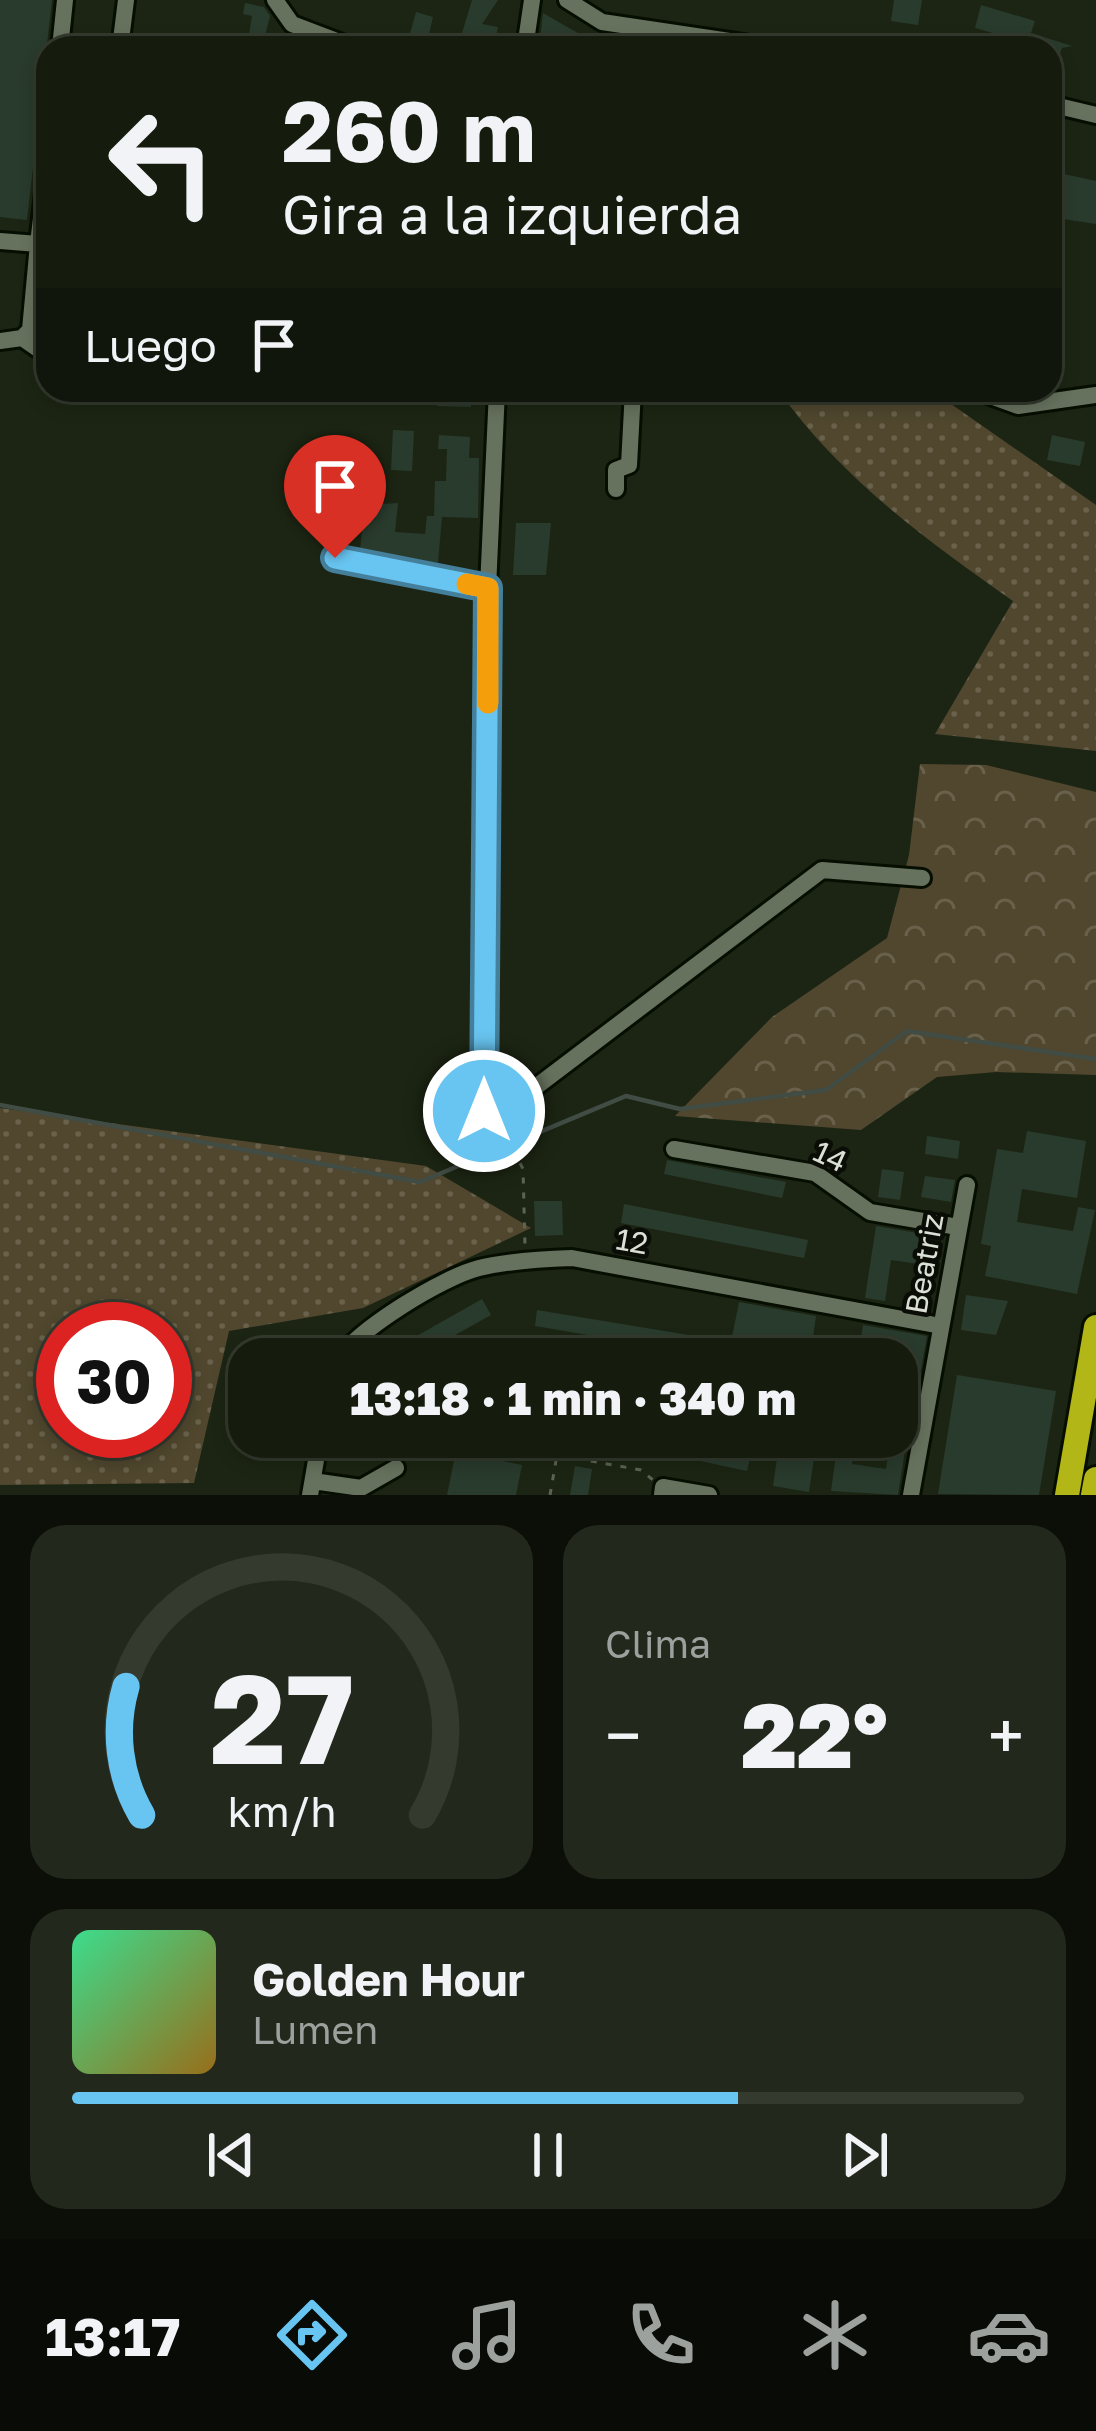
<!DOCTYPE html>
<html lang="es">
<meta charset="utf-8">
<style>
:root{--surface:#151c0e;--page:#22291c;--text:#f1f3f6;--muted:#9da19e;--line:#343a2e;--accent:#68c4f0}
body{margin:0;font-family:"Golos Text",sans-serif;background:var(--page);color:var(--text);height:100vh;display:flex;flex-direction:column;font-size:45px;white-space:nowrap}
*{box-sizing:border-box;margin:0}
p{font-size:39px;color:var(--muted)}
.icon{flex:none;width:66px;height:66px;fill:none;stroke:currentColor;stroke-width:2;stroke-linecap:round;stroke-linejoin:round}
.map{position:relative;height:1495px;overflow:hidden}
.drawer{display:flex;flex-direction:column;gap:30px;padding:30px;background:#0c0f08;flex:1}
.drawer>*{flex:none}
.banner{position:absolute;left:36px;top:36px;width:1026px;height:366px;border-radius:36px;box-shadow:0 6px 18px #0003,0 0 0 3px var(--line);background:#151c0e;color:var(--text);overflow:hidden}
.speed{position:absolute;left:36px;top:1302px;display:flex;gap:24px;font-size:60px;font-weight:700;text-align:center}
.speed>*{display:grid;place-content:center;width:156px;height:156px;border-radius:50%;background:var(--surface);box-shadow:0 6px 18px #0003,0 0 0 3px var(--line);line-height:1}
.speed .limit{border:18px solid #d22;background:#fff;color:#111}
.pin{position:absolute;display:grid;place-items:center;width:102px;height:102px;color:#fff;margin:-123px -51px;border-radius:50% 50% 50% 0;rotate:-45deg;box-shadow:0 0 12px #0007}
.pin .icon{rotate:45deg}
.me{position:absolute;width:132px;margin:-66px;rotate:0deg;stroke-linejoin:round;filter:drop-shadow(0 0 9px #0008)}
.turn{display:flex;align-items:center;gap:42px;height:252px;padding:0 48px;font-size:54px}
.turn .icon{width:156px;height:156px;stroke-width:2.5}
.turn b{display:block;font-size:84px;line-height:102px}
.then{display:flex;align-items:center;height:114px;padding:0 48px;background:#0003;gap:24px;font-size:45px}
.big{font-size:90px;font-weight:800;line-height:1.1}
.drawer .card{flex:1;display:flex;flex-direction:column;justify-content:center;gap:18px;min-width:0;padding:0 42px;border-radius:36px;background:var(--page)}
.drawer .dial{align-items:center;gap:0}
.dial svg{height:312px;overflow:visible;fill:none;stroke:var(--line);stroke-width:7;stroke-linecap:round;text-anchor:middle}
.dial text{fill:var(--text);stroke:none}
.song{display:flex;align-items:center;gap:36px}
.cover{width:144px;height:144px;border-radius:18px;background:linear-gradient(135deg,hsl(150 70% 55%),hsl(40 70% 35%))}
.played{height:12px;border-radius:6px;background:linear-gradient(90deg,var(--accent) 70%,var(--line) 70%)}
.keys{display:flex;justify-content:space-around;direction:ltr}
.heat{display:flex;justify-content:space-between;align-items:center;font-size:66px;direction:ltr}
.drawer .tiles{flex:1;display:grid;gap:30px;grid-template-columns:1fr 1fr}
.card:last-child{grid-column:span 2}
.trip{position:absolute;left:228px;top:1338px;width:690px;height:120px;border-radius:36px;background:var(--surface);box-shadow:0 6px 18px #0003,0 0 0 3px var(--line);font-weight:800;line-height:120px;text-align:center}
.tabs{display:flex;height:192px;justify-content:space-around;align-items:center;background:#080b06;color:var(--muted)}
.tabs .icon{width:84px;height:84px}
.tabs .on{color:var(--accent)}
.tabs b{font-size:54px;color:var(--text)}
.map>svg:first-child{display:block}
.grass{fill:url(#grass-dots);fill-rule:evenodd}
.forest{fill:url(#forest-crowns)}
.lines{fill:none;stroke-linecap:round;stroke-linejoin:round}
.stream{stroke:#414c45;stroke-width:4.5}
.building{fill:#293b2d}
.minor-casing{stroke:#060e01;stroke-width:22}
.highway-casing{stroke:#060e01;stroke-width:30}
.path{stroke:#5c6454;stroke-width:3;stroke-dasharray:6 9;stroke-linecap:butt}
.minor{stroke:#67725e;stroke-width:16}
.highway{stroke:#b2b616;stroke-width:24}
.route-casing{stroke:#447f9c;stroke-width:30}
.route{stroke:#68c4f0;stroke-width:21}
.slow{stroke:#f59e0b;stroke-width:21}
.labels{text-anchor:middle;stroke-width:9;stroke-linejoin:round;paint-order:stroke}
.street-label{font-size:30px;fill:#dae0d5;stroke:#090d06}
</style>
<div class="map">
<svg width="1096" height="1495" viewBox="0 0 1096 1495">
<defs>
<pattern id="grass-dots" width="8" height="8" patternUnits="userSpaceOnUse" patternTransform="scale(3)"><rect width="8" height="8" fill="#50472e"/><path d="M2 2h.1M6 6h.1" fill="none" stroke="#69614b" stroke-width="1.8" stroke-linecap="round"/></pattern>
<pattern id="forest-crowns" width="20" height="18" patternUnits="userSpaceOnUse" patternTransform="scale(3)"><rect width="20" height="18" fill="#50472e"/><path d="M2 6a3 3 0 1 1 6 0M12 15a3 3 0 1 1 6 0" fill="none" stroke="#69614b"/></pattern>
</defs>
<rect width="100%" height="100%" fill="#1c2513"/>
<!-- grass -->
<path class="grass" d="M778,390H931L1096,505V751L935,734L1013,601C925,539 842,479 778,390Z
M0,1108L426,1166L531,1228L363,1308L229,1331L194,1483L0,1485ZM63,1329H165V1431H63Z"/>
<!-- forest -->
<path class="forest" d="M920,764L986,765L1096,792V1075L996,1072L937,1077L861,1130L675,1116L772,1017L887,938L909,855Z"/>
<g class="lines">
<!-- stream -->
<path class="stream" d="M0,1105L420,1182L626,1096L680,1109L826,1090L907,1031L1096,1059"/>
</g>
<!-- building -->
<path class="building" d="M0,0H52L27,220L0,217Z
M472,0H498L482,24L498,27L493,48H472L474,36L462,33Z
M894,0H922L918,25L891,21Z
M245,3L264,7L270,16L262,48L247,47L252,16L243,14Z
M981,5L1035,21L1031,33L1072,46L1062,48L1052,79L1050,48L990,44L993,33L975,28Z
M416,12L433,17L429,34L451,39L448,48H406Z
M543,13L604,48H539Z
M1050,171L1096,181V224L1050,217Z
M437,390H471V407L437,406Z
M393,430L414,431L412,471L391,470Z
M439,435L470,437L469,458H479L478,518L442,517L438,563L360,550L365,505L398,503L395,532L425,534L427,516H434L435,481H446L447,449H438Z
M1052,435L1085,442L1080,466L1047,460Z
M516,523H551L546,575H513Z
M1027,1131L1086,1141L1077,1198L1022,1189L1017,1222L1073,1231L1078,1207L1095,1210L1077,1294L985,1276L991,1246L981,1244L997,1149L1023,1153Z
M927,1136L960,1141L958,1159L925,1154Z
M667,1160L786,1182L782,1198L664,1174Z
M882,1169L904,1172L900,1200L878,1197Z
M925,1176L955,1180L951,1202L921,1197Z
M534,1201H562L563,1235L535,1236Z
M624,1204L808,1240L804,1258L621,1223Z
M876,1226L924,1234L919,1264L891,1260L885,1301L865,1298Z
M966,1295L1008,1301L996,1335L961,1330Z
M482,1299L491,1315L412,1359H376Z
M739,1302L816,1316L810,1359H728L535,1326L537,1310L731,1342Z
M863,1325L927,1336L921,1370L897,1365V1359H858Z
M957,1375L1056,1391L1039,1495L938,1494Z
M258,1437H299V1451H258Z
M652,1437L751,1454L747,1471L649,1450Z
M780,1437H855L852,1464L886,1469L891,1437L907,1438L898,1495L831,1491L836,1454L815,1451L809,1492L773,1486Z
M456,1451L522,1465L516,1495H447Z
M575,1466L592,1469L588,1495H570Z"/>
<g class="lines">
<defs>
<path id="minor" d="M275,0L292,24L355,48
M567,0L602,22L776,48
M60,48L65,0
M120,48L126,0
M525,48L532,0
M1050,104L1096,115
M0,241L38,244L48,159
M22,338L48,356
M0,341L22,338L30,330L38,244
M497,390L488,588L484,1111L512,1105L822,870L922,878
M974,390L1018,406L1096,395
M616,489V470L629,465L633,390
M335,558L488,588
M674,1149L815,1173L870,1212L958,1227
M339,1359C358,1329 443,1277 479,1268C509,1261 540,1259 572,1258L941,1326
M897,1423L923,1428
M313,1481L361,1488L396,1468
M310,1495L320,1437
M662,1495L663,1487L709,1495
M911,1495L967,1185"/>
<path id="highway" d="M1067,1495L1096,1327
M1093,1495L1096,1479"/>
</defs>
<!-- minor casing -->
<use href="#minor" class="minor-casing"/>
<!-- highway casing -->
<use href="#highway" class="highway-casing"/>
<!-- path -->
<path class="path" d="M500,1123L523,1169L525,1246
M549,1437L556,1453
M409,1460L449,1437
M550,1495L557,1455L641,1470L653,1480"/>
<!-- minor -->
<use href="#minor" class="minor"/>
<!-- highway -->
<use href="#highway" class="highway"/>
</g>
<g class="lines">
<defs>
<path id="route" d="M335,558L488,588L484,1111"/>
</defs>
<!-- route casing -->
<use href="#route" class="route-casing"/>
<!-- route -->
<use href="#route" class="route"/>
<!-- slow -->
<path class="slow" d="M467,584L488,588V703"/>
</g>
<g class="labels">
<!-- street labels -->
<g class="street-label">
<text transform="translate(830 1157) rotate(25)" y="10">14</text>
<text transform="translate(632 1242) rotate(10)" y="10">12</text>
<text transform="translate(925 1264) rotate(-80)" y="10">Beatriz</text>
</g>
</g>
</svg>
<div class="speed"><div class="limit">30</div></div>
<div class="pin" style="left:335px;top:558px;background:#d93025"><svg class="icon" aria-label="arrive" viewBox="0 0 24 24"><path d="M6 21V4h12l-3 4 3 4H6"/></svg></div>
<svg class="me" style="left:484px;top:1111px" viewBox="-20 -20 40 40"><circle r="17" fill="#68c4f0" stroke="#fff" stroke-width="3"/><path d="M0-11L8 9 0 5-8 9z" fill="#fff"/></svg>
<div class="trip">13:18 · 1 min · 340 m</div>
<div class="banner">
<div class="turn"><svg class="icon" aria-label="left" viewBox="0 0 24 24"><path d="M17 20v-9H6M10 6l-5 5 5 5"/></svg><div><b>260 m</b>Gira a la izquierda</div></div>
<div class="then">Luego<svg class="icon" aria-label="arrive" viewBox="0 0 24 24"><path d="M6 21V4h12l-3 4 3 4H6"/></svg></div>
</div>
</div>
<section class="drawer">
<div class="tiles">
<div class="card dial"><svg viewBox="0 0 100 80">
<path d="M14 69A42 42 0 1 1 86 69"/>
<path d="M14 69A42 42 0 0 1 10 36" stroke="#68c4f0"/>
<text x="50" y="56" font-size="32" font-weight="700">27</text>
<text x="50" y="72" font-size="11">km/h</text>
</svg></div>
<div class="card"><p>Clima</p>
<div class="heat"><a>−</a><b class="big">22°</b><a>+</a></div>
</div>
<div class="card">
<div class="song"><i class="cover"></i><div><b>Golden Hour</b><p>Lumen</p></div></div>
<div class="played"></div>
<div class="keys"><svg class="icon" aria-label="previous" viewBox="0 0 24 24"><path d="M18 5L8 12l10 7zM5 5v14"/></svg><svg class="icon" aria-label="pause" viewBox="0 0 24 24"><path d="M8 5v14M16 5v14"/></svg><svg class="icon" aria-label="next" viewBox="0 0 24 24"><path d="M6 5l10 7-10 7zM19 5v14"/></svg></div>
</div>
</div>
</section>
<nav class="tabs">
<b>13:17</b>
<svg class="icon on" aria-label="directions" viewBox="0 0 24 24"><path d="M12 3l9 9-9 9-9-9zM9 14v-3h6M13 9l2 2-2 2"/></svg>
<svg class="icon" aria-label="music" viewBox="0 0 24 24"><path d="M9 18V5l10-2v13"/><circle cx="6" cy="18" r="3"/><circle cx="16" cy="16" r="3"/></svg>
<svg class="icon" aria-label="phone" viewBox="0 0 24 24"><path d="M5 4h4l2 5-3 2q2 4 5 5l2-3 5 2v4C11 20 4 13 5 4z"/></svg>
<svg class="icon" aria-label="climate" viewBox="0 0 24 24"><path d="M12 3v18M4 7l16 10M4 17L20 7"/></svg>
<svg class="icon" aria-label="car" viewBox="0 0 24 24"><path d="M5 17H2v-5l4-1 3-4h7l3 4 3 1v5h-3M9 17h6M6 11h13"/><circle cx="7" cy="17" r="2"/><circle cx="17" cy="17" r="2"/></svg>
</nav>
